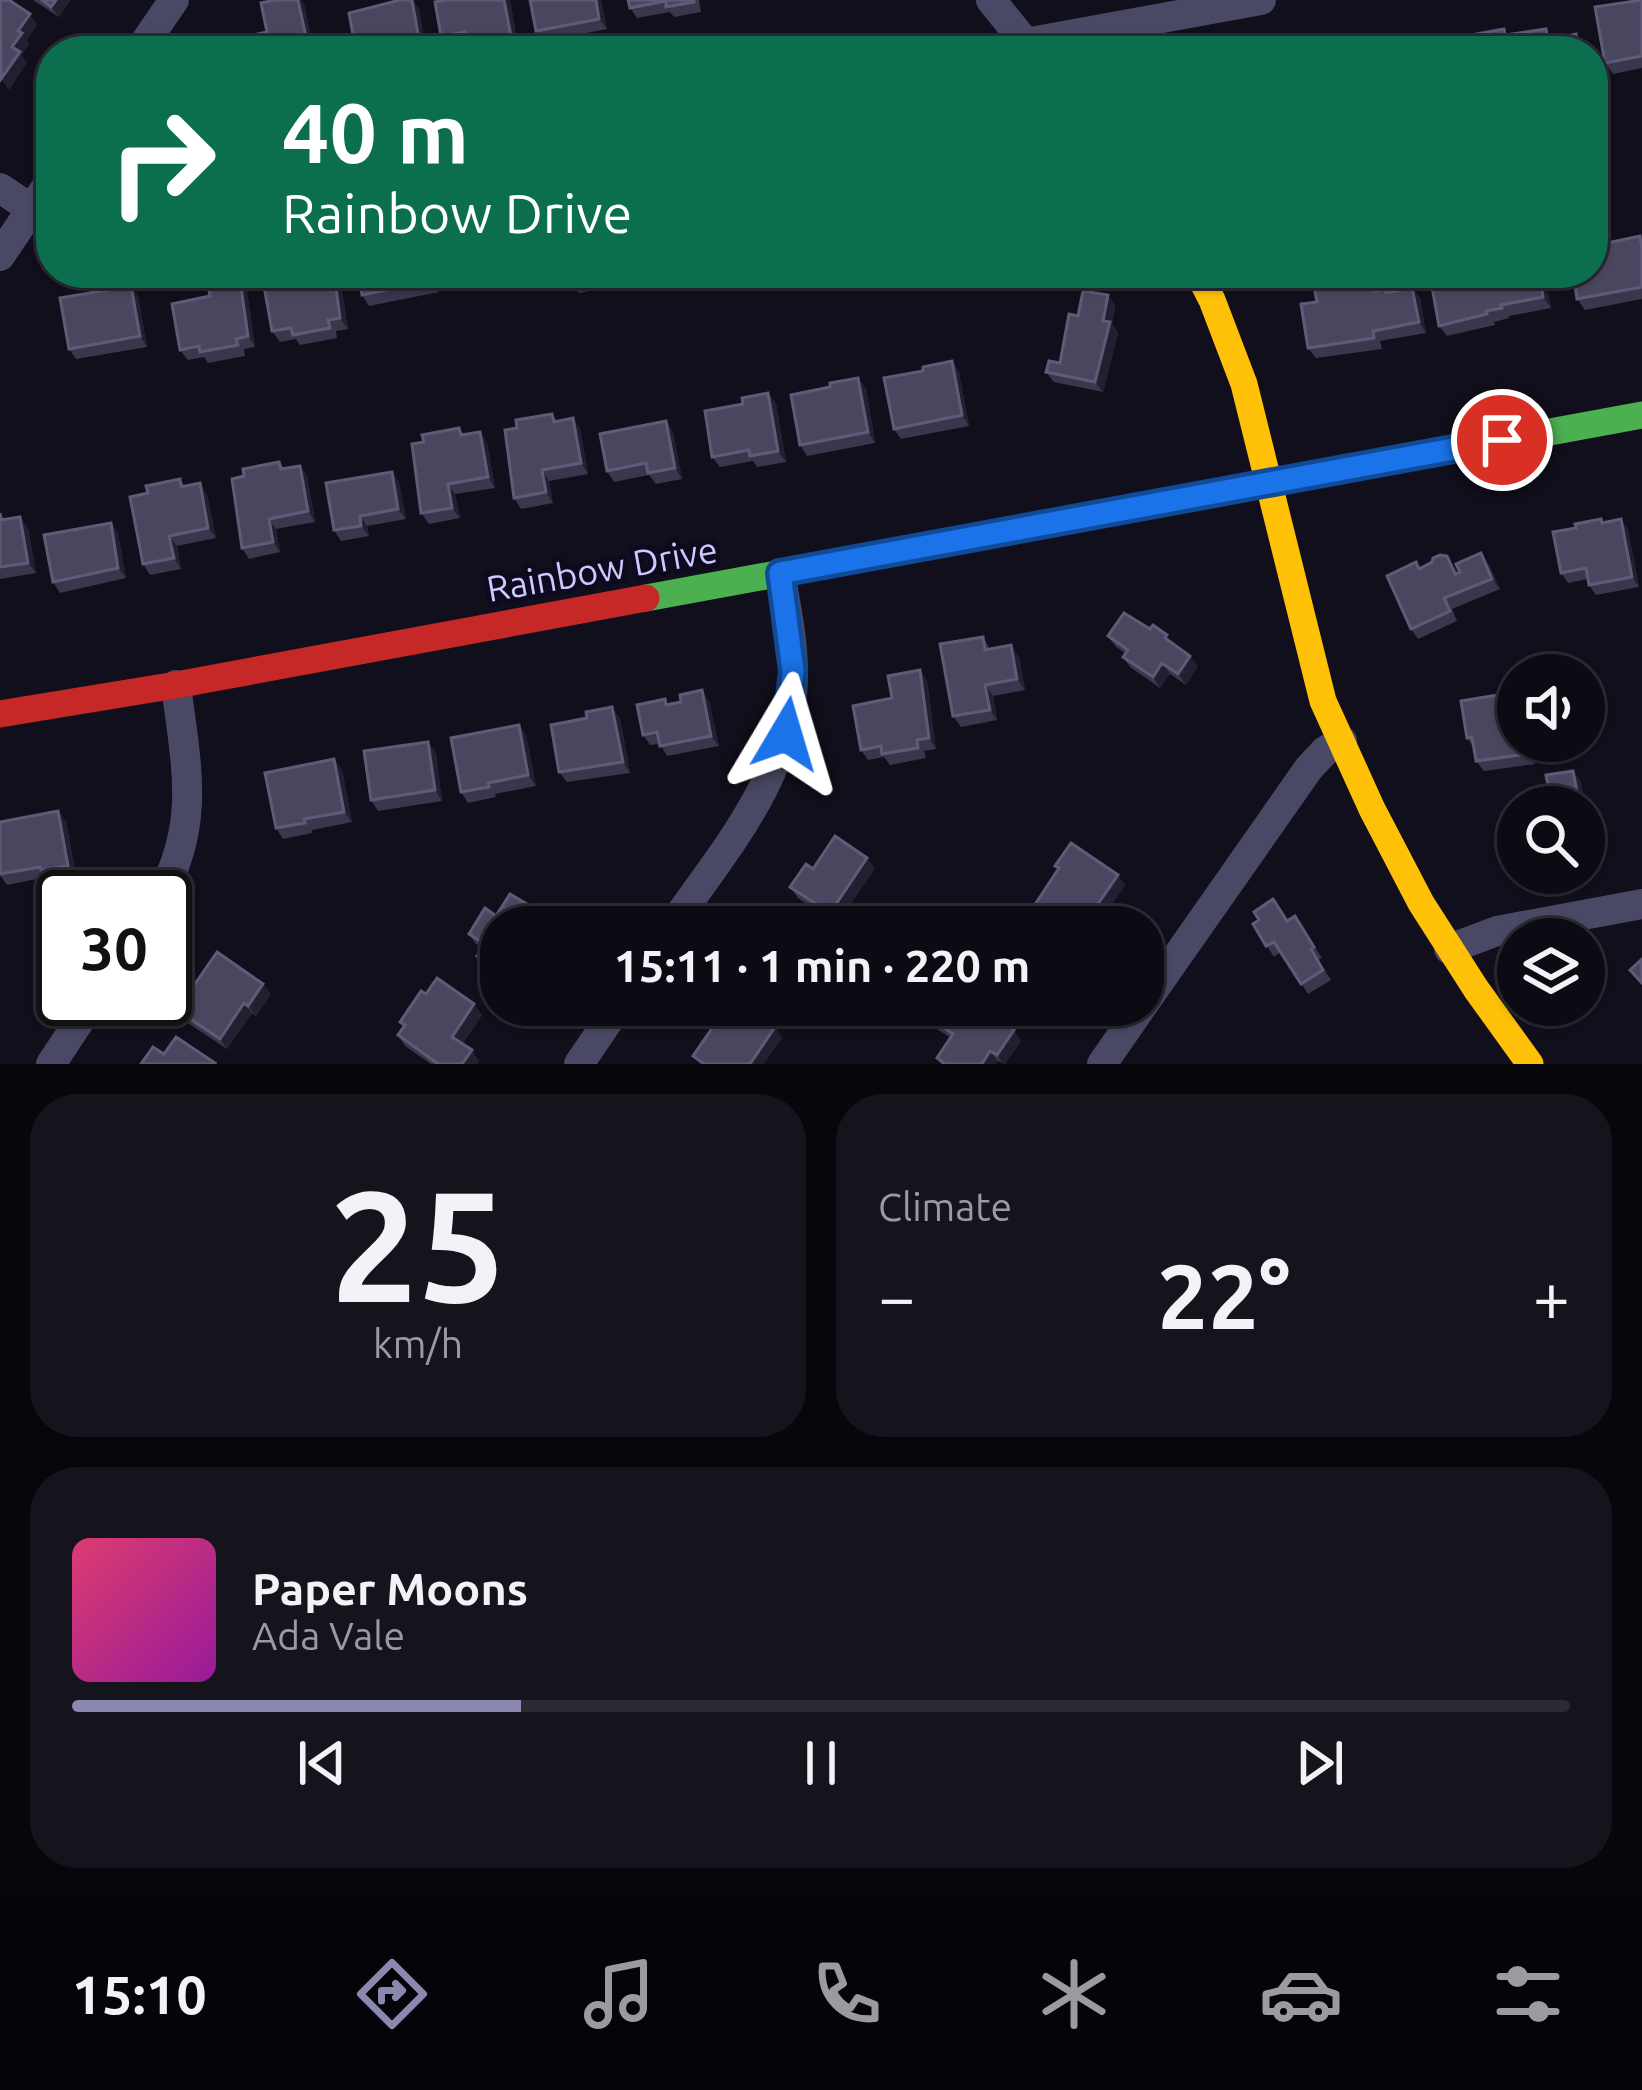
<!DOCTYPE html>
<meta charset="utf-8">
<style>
:root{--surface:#0c0b14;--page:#15141d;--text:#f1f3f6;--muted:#9a9ba0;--line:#2c2b34;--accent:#8b88af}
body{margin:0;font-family:Ubuntu,sans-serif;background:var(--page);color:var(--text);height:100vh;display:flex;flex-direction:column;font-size:45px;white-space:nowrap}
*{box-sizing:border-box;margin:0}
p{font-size:39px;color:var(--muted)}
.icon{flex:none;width:66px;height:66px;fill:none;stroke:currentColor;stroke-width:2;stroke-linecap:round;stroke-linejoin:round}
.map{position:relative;height:1064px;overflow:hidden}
.side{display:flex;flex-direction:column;gap:30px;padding:30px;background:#07060b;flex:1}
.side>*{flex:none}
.hud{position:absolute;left:36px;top:36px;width:1572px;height:252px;border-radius:48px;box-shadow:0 3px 9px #0004,0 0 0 3px var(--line);background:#0b6e4f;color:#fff;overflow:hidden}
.controls{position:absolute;left:1497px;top:654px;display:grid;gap:24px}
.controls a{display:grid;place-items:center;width:108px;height:108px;border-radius:50%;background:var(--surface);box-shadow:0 3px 9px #0004,0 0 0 3px var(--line);font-size:60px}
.speed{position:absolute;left:36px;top:870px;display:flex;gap:24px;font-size:60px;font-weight:700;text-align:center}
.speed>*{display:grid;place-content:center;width:156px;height:156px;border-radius:50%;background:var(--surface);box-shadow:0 3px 9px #0004,0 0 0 3px var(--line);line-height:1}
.speed .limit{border:6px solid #111;border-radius:18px;background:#fff;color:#111}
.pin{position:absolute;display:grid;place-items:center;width:102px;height:102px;color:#fff;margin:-51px;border:6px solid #fff;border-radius:50%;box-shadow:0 3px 12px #0007}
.me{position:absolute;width:132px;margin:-66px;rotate:7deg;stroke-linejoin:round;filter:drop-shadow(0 0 9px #0008)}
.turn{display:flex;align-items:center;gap:42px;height:252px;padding:0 48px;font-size:54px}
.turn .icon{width:156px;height:156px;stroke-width:2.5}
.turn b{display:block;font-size:84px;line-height:102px}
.big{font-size:90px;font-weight:700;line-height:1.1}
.side .card{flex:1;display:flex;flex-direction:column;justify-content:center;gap:18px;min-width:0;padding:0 42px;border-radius:48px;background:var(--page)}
.side .dial{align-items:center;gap:0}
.dial b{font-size:156px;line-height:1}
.song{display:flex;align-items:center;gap:36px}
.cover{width:144px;height:144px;border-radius:18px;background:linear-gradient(135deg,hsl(340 70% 55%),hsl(300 70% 35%))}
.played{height:12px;border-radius:6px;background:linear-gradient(90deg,var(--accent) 30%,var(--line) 30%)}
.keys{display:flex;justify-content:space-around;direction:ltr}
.heat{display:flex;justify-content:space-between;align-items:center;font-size:66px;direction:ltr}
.side .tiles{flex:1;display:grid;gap:30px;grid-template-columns:1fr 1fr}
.card:last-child{grid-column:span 2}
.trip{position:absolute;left:480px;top:906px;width:684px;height:120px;border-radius:48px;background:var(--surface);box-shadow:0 3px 9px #0004,0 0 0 3px var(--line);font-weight:700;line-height:120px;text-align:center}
.tabs{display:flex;height:192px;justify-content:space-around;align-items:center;background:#050408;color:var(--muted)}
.tabs .icon{width:84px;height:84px}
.tabs .active{color:var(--accent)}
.tabs b{font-size:54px;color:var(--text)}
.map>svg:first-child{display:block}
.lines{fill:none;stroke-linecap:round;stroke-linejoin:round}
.street{stroke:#494965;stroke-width:30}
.fast{stroke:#4caf50;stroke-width:27}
.slow{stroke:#ffc107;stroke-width:27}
.jam{stroke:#c62828;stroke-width:27}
.wall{fill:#39374c}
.shaded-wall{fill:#222030}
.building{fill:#49475f;stroke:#5e5b78;stroke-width:3}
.route-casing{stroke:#114b97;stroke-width:30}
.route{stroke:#1a73e8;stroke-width:21}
.labels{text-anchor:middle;stroke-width:10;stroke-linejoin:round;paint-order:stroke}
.street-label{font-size:36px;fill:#cdc9ff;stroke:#0d0a20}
</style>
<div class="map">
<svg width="1642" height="1064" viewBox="0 0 1642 1064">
<rect width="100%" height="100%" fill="#100f1b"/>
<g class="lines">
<!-- street -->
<path class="street" d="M991,0L1032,51
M139,51L174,0
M981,51L1261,0
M0,188L31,209L51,218
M0,256L51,180
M160,897C201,823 186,765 176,685
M671,927C725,849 793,773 793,674C793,640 786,606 780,573
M1449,949L1497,931L1642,904
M1143,1005L1309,768L1325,751L1342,741
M51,1064L94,999
M579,1064L619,1005
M1102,1064L1143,1005"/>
<!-- fast -->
<path class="fast" d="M646,598L1642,415"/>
<!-- slow -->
<path class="slow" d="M1198,273L1212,300L1244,384L1323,701L1372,809L1421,903L1476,989L1530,1064"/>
<!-- jam -->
<path class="jam" d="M0,714L176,685L646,598"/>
</g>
<!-- wall -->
<path class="wall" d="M33,0H70L59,17Z
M510,0L518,47L497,51H472L467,43L448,46L441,36Z
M530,0H601L607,29L544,41L536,31Z
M628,0H699L701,12L674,17L670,12L637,18L630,8Z
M1642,0V68L1613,74L1605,63Z
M1642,240V299L1585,310L1577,299Z
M339,273L348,329L336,331L337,338L300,345L296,339L280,342L272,331Z
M358,273H436L439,292L369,306L362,295Z
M456,273H527L464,285Z
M550,273H627V277L615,279L616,286L579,293L574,287L559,290L551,279Z
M1545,275L1551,308L1509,316V318L1494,322L1495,325L1447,336L1439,326Z
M245,277L255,347L244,349L245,356L208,363L204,357L188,360L180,350L210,296Z
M1373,280L1380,290L1387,292L1412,288L1420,298L1426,333L1380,341L1382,349L1316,358L1308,348L1317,302L1348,284Z
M1108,295L1115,306L1112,324L1118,333L1103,392L1054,382L1046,372L1060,363L1078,316Z
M138,296L147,347L76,359L69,349Z
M952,361L959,372L969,426L901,439L894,429L923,371Z
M830,387L866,388L875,443L807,456L800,445Z
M768,393L776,404L786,462L757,467L753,461L720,467L712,457L743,404Z
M552,414L557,421L573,418L580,429L588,474L549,481L553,503L521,509L514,498L517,428Z
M666,421L673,432L682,479L656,484L649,475L614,482L607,471Z
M459,428L464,435L480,432L487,443L495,488L455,494L460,518L429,524L421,513L424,442Z
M279,462L284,469L300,466L307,476L315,522L276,529L280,552L249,559L242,548L244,476Z
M180,479L185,486L207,494L216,538L177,546L181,569L150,575L143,564L148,493Z
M399,482L406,519L367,526L369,536L341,541L334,530Z
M0,513L5,520L28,528L36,573L0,579Z
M1601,519L1604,523L1621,519L1628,530L1639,587L1596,595L1589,585L1588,579L1568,583L1561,573L1576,528Z
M111,523L118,534L126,578L60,593L53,582Z
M1447,556L1458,573L1488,563L1500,589L1452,609L1457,621L1418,639L1411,629L1420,568Z
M1108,636L1174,644L1198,666L1186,685L1170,674L1160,688L1130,667L1123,657L1125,653L1116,647Z
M983,637L990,649L1019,656L1025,690L993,696L997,720L961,727L953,716Z
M920,670L927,681L936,749L924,751L926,758L890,765L884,757L868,760L861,750L892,698Z
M1510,693L1518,703V741H1531L1535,764L1484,771L1476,761L1474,748L1467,738Z
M665,699L668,704L709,701L719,746L667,756L660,744L650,745L643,735Z
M620,718L630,773L567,782L559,772Z
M526,735L536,786L495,794L496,797L468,803L461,792Z
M428,742L436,753L442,801L378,811L371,800Z
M342,770L352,822L312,830V833L283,839L276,828Z
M66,821L76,876L49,881L46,877L7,885L0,875V822Z
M1055,866L1125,885L1096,927H1064L1043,913L1036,903L1058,870Z
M875,868L837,924L798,898L790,887Z
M496,916L559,923L562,927H501V977L485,966L477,956L482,948L476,944L469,934Z
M1295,916L1322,958L1318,960L1331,980L1308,994L1281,952L1274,957L1253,924L1288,921Z
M271,994L256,1016L252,1013L227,1049L185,1021L177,1010Z
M426,994L482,1015L462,1044L479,1061L477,1064H431L405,1046L398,1035L403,1027L400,1022Z
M1009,1005H1038L1029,1018Z
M928,1017L1021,1041L1005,1064L998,1061L996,1064H941L937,1058L951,1038L935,1028Z"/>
<!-- shaded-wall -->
<path class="shaded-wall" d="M56,0H70L59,17L51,7Z
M298,0H301L305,6L314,51H309Z
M412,0L419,8L427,51H421Z
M504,0H510L518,47L511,36Z
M596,0H601L607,29L599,19Z
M30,14L37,25L27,40L29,44L22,55L27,63L9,90L1,79L18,31Z
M1576,34L1583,45L1585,51H1579Z
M239,273H242L245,277L255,347L248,336Z
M334,273H339L348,329L340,318Z
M430,273H436L439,292L432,281Z
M1539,273H1543L1545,275L1551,308L1543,297Z
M131,286L138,296L147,347L140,336Z
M1412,288L1420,298L1426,333L1419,322Z
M1108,295L1115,306L1112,324L1118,333L1103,392L1095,382Z
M952,361L959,372L969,426L962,415Z
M858,378L866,388L875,443L868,432Z
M768,393L776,404L786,462L778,451Z
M573,418L580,429L588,474L581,463Z
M666,421L673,432L682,479L675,468Z
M480,432L487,443L495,488L488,477Z
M300,466L307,476L315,522L308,511Z
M542,470L549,481L553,503L546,492Z
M392,472L399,482L406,519L398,509Z
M200,483L207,494L216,538L208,528Z
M448,484L455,494L460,518L452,508Z
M360,516L367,526L369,536L361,526Z
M20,517L28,528L36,573L28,563Z
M269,519L276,529L280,552L273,542Z
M1621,519L1628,530L1639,587L1632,577Z
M111,523L118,534L126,578L118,568Z
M169,536L177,546L181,569L174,558Z
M1481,553L1488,563L1500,589L1492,579Z
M1011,645L1019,656L1025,690L1017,679Z
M1190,656L1198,666L1186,685L1178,674Z
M1162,663L1170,674L1160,688L1153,677Z
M920,670L927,681L936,749L929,738Z
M985,685L993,696L997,720L990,710Z
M702,690L709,701L719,746L711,736Z
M1510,693L1518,703V726L1515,722Z
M612,707L620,718L630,773L623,762Z
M519,725L526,735L536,786L528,775Z
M1525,741H1531L1535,764L1527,754Z
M428,742L436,753L442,801L435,790Z
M334,759L342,770L352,822L344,812Z
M1573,771L1581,781L1587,818L1584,814V807H1580Z
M58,811L66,821L76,876L68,866Z
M1584,829L1589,856L1584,849Z
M867,858L875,868L837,924L830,913Z
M1118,875L1125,885L1096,927H1082Z
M263,984L271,994L256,1016L248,1006Z
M244,1003L252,1013L227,1049L220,1039Z
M474,1004L482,1015L460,1048L452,1037Z
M1023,1005H1038L1029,1018L1022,1007Z
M775,1027L782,1038L764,1064H750Z
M1014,1030L1021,1041L1005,1064H1003L997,1055Z
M472,1050L479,1061L477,1064H462Z
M990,1051L998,1061L996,1064H982Z"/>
<!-- building -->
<path class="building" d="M0,0H9L30,14L18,31L22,33L12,47L20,52L1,79Z
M42,0H56L51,7Z
M275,0H298L309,51H240L238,38L267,32L261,3Z
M400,0H412L421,51H356L349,13Z
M446,0H504L511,36L468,45L465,32L441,36L435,2Z
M530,0H596L599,19L536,31Z
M628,0H694V2L666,7V1L630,8Z
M1642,0V56L1605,63L1595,7Z
M1504,29L1505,35L1546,29L1548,40L1576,34L1579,51H1463L1460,37Z
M1640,236L1642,249V287L1577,299L1573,273H1593V246Z
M206,273H239L248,336L236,339L238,345L200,352L199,346L180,350L172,304L210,296Z
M303,273H334L340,318L328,320L330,328L293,335L291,328L272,331L264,286L304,278Z
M358,273H430L432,281L362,295Z
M550,273H608L609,275L571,282L570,275L551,279Z
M1447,273H1539L1543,297L1501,305L1502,308L1486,311L1487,314L1439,326L1430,276Z
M1373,280L1375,291L1385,289L1386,293L1412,288L1419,322L1373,331L1374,338L1308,348L1301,304L1317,302L1314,286L1345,281L1346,285Z
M131,286L140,336L69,349L60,298Z
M1083,291L1108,295L1103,321L1110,322L1095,382L1046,372L1049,361L1060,363L1069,314L1078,316Z
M952,361L962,415L894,429L884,378L923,371V367Z
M858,378L868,432L800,445L791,395L830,387V383Z
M768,393L778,451L750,456L749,450L712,457L705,411L743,404L742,398Z
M552,414L554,422L573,418L581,463L542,470L546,492L514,498L505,430L517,428L516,420Z
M666,421L675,468L648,473L646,463L607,471L600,434Z
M459,428L461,435L480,432L488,477L448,484L452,508L421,513L412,444L424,442L422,435Z
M279,462L281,469L300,466L308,511L269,519L273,542L242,548L232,479L244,476L243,469Z
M392,472L398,509L360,516L361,526L334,530L326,483Z
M180,479L181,487L200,483L208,528L169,536L174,558L143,564L130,497L148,493L146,486Z
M0,513L1,520L20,517L28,563L0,567Z
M1601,519L1602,523L1621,519L1632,577L1589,585L1586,568L1561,573L1553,532L1576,528L1575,524Z
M111,523L118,568L53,582L44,535Z
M1481,553L1492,579L1444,598L1450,611L1411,629L1387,576L1416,562L1419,569L1432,562L1433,558L1440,555L1447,556L1455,574L1460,572L1456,564Z
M1124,613L1150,629L1153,625L1167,635L1165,638L1190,656L1178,674L1162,663L1153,677L1123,657L1128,650L1108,636Z
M983,637L985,650L1011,645L1017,679L985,685L990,710L953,716L940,644Z
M920,670L929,738L917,740L918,748L882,754L881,746L861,750L853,706L892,698L888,676Z
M702,690L711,736L660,746L657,732L643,735L637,705L665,699L666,705L681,702L680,695Z
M1510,693L1515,722H1518V741H1525L1527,754L1476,761L1472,737L1467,738L1461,701Z
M612,707L623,762L559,772L551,725L587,718L586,712Z
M519,725L528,775L488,783L489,787L461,792L451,738Z
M428,742L435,790L371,800L364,751Z
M334,759L344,812L304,819L305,823L276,828L265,773Z
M1573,771L1580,807H1552L1546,775Z
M58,811L68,866L41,870L40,867L0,874V822Z
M835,836L867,858L830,913L790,887L806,864L813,869Z
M1071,843L1118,875L1082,927H1072L1036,903L1059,868L1055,866Z
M510,894L559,923L556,927H501V971L477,956L485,944L469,934L485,908L496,916Z
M1273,899L1287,921L1295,916L1314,947L1311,949L1323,970L1301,984L1274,942L1266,946L1253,924L1259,920L1254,912Z
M775,913L796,927H765Z
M217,952L263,984L248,1006L244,1003L220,1039L177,1010Z
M1642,959V983L1630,970Z
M437,978L474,1004L452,1037L472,1050L462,1064H438L398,1035L405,1025L400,1022L421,991L426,994Z
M709,1005H742L775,1027L750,1064H704L693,1056L715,1024L702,1016Z
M936,1005H976L1014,1030L997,1055L990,1051L982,1064H945L937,1058L953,1034L928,1017Z
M176,1037L215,1063L214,1064H141L153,1047L164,1054Z"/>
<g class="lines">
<defs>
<path id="route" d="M786,734L793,671L780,573L1502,440"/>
</defs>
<!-- route casing -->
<use href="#route" class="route-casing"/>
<!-- route -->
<use href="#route" class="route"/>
</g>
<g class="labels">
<!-- street labels -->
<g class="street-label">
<text transform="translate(602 569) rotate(-10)" y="13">Rainbow Drive</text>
</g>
</g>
</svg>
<div class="controls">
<a><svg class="icon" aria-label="sound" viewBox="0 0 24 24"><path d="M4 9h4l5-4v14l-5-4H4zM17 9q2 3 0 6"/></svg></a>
<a><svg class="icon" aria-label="search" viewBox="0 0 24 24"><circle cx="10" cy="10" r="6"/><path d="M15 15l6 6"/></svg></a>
<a><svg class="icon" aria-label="layers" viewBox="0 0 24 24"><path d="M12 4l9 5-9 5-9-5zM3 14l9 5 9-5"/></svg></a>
</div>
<div class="speed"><div class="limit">30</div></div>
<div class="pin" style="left:1502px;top:440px;background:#d93025"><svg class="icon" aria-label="arrive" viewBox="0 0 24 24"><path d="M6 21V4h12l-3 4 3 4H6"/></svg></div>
<svg class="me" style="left:786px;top:734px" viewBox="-20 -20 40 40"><path d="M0-17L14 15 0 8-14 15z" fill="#1a73e8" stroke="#fff" stroke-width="4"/></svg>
<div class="trip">15:11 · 1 min · 220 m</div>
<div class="hud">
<div class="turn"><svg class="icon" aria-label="right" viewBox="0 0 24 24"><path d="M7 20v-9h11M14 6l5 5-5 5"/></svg><div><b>40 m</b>Rainbow Drive</div></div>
</div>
</div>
<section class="side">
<div class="tiles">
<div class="card dial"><b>25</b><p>km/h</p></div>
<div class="card"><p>Climate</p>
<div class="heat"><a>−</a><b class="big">22°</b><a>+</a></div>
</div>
<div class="card">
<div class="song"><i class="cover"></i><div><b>Paper Moons</b><p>Ada Vale</p></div></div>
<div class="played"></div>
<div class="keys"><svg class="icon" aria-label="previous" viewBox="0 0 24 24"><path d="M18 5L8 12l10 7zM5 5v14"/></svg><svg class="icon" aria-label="pause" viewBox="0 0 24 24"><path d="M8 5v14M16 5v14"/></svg><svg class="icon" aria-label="next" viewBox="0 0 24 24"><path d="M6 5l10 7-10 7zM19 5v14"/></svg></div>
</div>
</div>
</section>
<nav class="tabs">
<b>15:10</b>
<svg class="icon active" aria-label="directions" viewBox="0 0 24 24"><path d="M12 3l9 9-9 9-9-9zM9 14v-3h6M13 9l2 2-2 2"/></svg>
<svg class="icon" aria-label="music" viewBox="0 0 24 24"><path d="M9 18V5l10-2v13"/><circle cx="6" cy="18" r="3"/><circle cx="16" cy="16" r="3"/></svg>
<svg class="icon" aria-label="phone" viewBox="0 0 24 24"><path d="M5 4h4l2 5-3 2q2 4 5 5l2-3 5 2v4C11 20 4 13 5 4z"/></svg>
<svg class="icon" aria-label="climate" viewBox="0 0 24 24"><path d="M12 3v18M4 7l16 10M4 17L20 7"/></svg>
<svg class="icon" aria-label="car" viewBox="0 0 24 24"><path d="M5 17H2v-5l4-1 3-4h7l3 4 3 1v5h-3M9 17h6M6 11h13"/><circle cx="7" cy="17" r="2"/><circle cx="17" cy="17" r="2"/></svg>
<svg class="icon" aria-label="filters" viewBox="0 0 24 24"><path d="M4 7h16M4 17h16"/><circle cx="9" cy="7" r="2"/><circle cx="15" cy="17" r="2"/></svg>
</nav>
